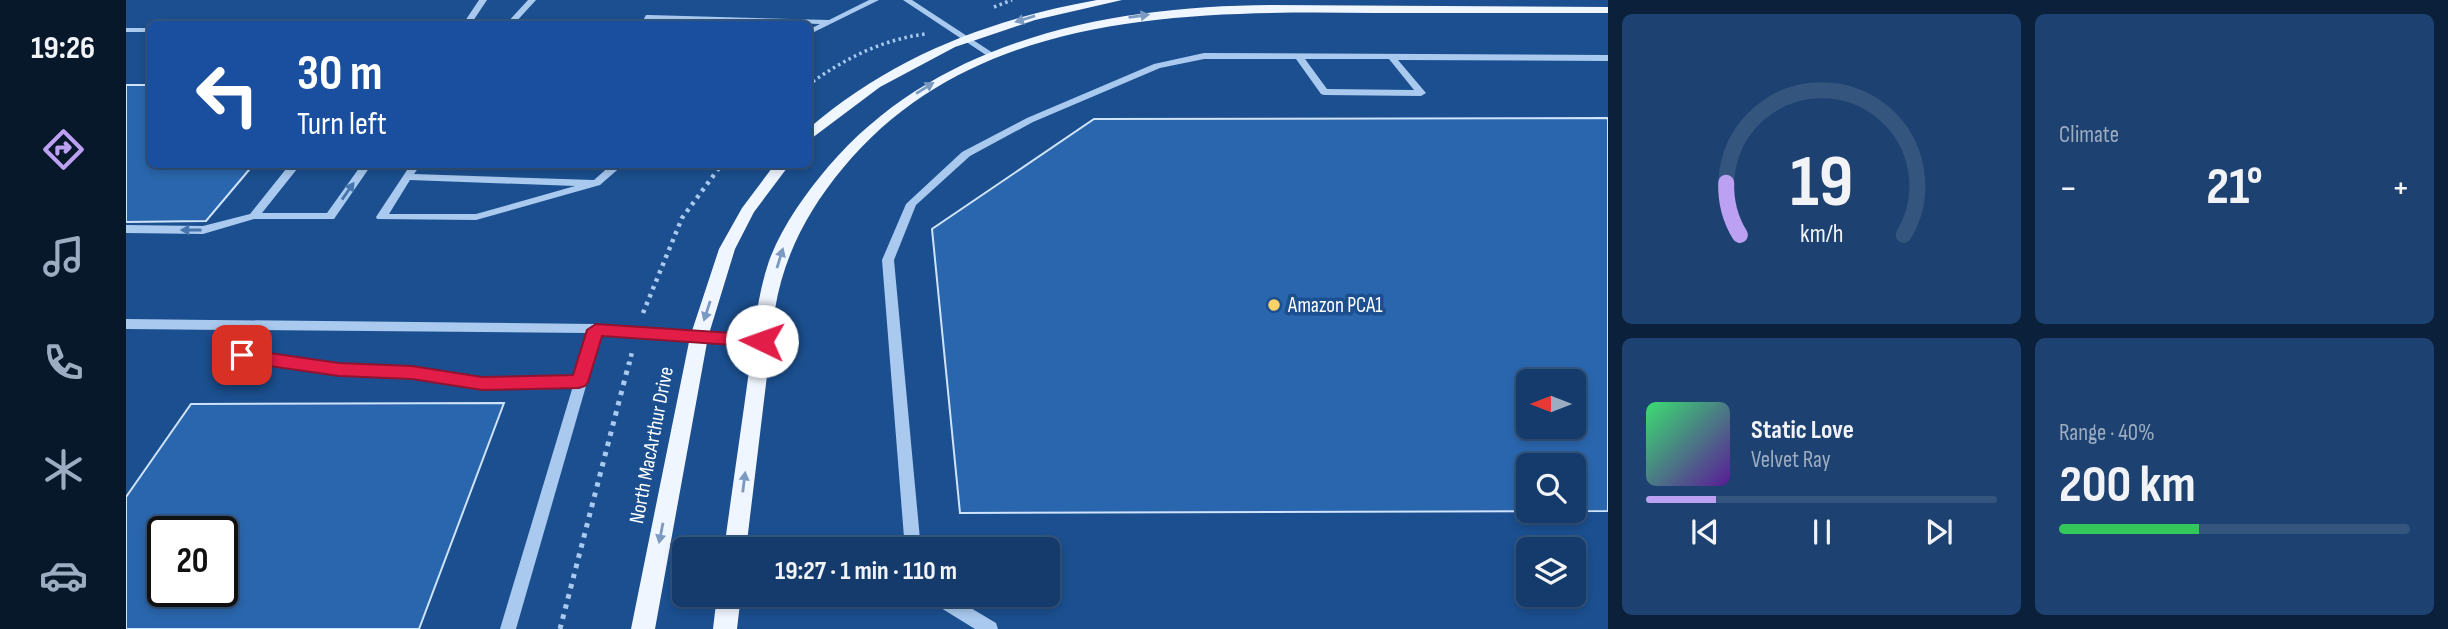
<!DOCTYPE html>
<meta charset="utf-8">
<style>
:root{--surface:#143b6b;--page:#1d4271;--text:#f1f3f6;--muted:#9dadc1;--line:#33557e;--accent:#bca0f2}
body{margin:0;font-family:"Sofia Sans Condensed",sans-serif;background:var(--page);color:var(--text);height:100vh;display:flex;flex-direction:column;font-size:26px;white-space:nowrap}
*{box-sizing:border-box;margin:0}
p{font-size:23px;color:var(--muted)}
.icon{flex:none;width:38px;height:38px;fill:none;stroke:currentColor;stroke-width:2;stroke-linecap:round;stroke-linejoin:round}
.map{position:relative;flex:1;overflow:hidden}
.side{display:flex;flex-direction:column;gap:14px;padding:14px;background:#0b203b;width:840px}
.side>*{flex:none}
.banner{position:absolute;left:21px;top:21px;width:665px;height:147px;border-radius:10px;box-shadow:0 4px 10px #0003,0 0 0 2px var(--line);background:#1a4fa0;color:#fff;overflow:hidden}
.needle{width:46px;rotate:270deg}
.tools{position:absolute;left:1390px;top:369px;display:grid;gap:14px}
.tools a{display:grid;place-items:center;width:70px;height:70px;border-radius:10px;background:var(--surface);box-shadow:0 4px 10px #0003,0 0 0 2px var(--line);font-size:35px}
.speed{position:absolute;left:21px;top:516px;display:flex;gap:14px;font-size:35px;font-weight:700;text-align:center}
.speed>*{display:grid;place-content:center;width:91px;height:91px;border-radius:50%;background:var(--surface);box-shadow:0 4px 10px #0003,0 0 0 2px var(--line);line-height:1}
.speed .limit{border:4px solid #111;border-radius:10px;background:#fff;color:#111}
.pin{position:absolute;display:grid;place-items:center;width:60px;height:60px;color:#fff;margin:-30px;border-radius:14px;box-shadow:0 4px 10px #0006}
.me{position:absolute;width:77px;margin:-38px;rotate:273deg;stroke-linejoin:round;filter:drop-shadow(0 0 5px #0008)}
.turn{display:flex;align-items:center;gap:24px;height:147px;padding:0 35px;font-size:32px}
.turn .icon{width:91px;height:91px;stroke-width:2.5}
.turn b{display:block;font-size:49px;line-height:60px}
.big{font-size:52px;font-weight:700;line-height:1.1}
.side .widget{flex:1;display:flex;flex-direction:column;justify-content:center;gap:10px;min-width:0;padding:0 24px;border-radius:10px;background:var(--page)}
.side .dial{align-items:center;gap:0}
.dial svg{height:182px;overflow:visible;fill:none;stroke:var(--line);stroke-width:7;stroke-linecap:round;text-anchor:middle}
.dial text{fill:var(--text);stroke:none}
.song{display:flex;align-items:center;gap:21px}
.cover{width:84px;height:84px;border-radius:10px;background:linear-gradient(135deg,hsl(140 70% 55%),hsl(270 70% 35%))}
.played{height:7px;border-radius:4px;background:linear-gradient(90deg,var(--accent) 20%,var(--line) 20%)}
.keys{display:flex;justify-content:space-around;direction:ltr}
.heat{display:flex;justify-content:space-between;align-items:center;font-size:38px;direction:ltr}
.charge{height:10px;border-radius:5px;background:linear-gradient(90deg,#34c759 40%,var(--line) 0)}
.side .tiles{flex:1;display:grid;gap:14px;grid-template-columns:repeat(2,1fr)}
.trip{position:absolute;left:546px;top:537px;width:388px;height:70px;border-radius:10px;background:var(--surface);box-shadow:0 4px 10px #0003,0 0 0 2px var(--line);font-weight:700;line-height:70px;text-align:center}
main{display:flex;flex:1;min-height:0}
.dock{display:flex;flex-direction:column;width:126px;justify-content:space-around;align-items:center;background:#08182b;color:var(--muted)}
.dock .icon{width:49px;height:49px}
.dock .active{color:var(--accent)}
.dock b{font-size:32px;color:var(--text)}
.map>svg:first-child{display:block}
.building{fill:#2a66ad;stroke:#cfe3fa;stroke-width:2;fill-rule:evenodd}
.lines{fill:none;stroke-linecap:round;stroke-linejoin:round}
.path-far2{stroke:#a9c9ee;stroke-width:3.5;stroke-dasharray:2.5 3.5;stroke-linecap:butt}
.path-far1{stroke:#a9c9ee;stroke-width:4.5;stroke-dasharray:3.5 5;stroke-linecap:butt}
.path{stroke:#a9c9ee;stroke-width:5;stroke-dasharray:4.5 6;stroke-linecap:butt}
.minor{fill:#a9c9ee;fill-rule:evenodd}
.major{fill:#f0f6ff;fill-rule:evenodd}
.oneway{fill:#7b9ac1}
.oneway2{fill:#4674ac}
.route{fill:#e11d48;stroke:#92132f;stroke-width:2}
.poi-dot{fill:#ffd166;stroke:#1b4f8f;stroke-width:2.5}
.labels{text-anchor:middle;stroke-width:7;stroke-linejoin:round;paint-order:stroke}
.poi-label{font-size:21px;fill:#fff;stroke:#1b4f8f;text-anchor:start}
.street-label{font-size:21px;fill:#fff;stroke:#1b4f8f}
</style>
<main>
<nav class="dock">
<b>19:26</b>
<svg class="icon active" aria-label="directions" viewBox="0 0 24 24"><path d="M12 3l9 9-9 9-9-9zM9 14v-3h6M13 9l2 2-2 2"/></svg>
<svg class="icon" aria-label="music" viewBox="0 0 24 24"><path d="M9 18V5l10-2v13"/><circle cx="6" cy="18" r="3"/><circle cx="16" cy="16" r="3"/></svg>
<svg class="icon" aria-label="phone" viewBox="0 0 24 24"><path d="M5 4h4l2 5-3 2q2 4 5 5l2-3 5 2v4C11 20 4 13 5 4z"/></svg>
<svg class="icon" aria-label="climate" viewBox="0 0 24 24"><path d="M12 3v18M4 7l16 10M4 17L20 7"/></svg>
<svg class="icon" aria-label="car" viewBox="0 0 24 24"><path d="M5 17H2v-5l4-1 3-4h7l3 4 3 1v5h-3M9 17h6M6 11h13"/><circle cx="7" cy="17" r="2"/><circle cx="17" cy="17" r="2"/></svg>
</nav>
<div class="map">
<svg width="1482" height="629" viewBox="0 0 1482 629">
<rect width="100%" height="100%" fill="#1b4f8f"/>
<!-- building -->
<path class="building" d="M0,85H24V164H128L80,221L0,222Z
M1482,118V511L834,513L806,229L968,119ZM1402,382H1447V427H1402ZM1402,466H1447V511H1402Z
M378,403L293,629H0V497L65,404ZM37,532H96V592H37Z"/>
<g class="lines">
<!-- path-far2 -->
<path class="path-far2" d="M868,7L886,0
M682,85C718,59 755,40 799,34"/>
<!-- path-far1 -->
<path class="path-far1" d="M517,313L556,218L596,164
M503,365L506,352"/>
<!-- path -->
<path class="path" d="M434,629L503,363"/>
<!-- minor -->
<path class="minor" d="M353,0H361L345,24H337Z
M402,0H410L388,24H380Z
M743,0H753L682,35V30L694,24L526,19L523,24H515L520,15H523L703,20Z
M777,0H786L870,55L863,57Z
M0,28H24V32H0Z
M1078,53L1482,55V61L1272,60L1300,93L1295,96L1198,95L1195,94L1170,59H1078L1034,68L907,122L844,156L790,205L768,260L795,550H779L756,260L780,204L836,152L901,118L1028,64ZM1179,59H1263L1288,90L1201,89Z
M164,164H175L136,213H201L236,164H246L208,219H128L77,234L0,233V225L77,226L124,214Z
M285,164H295L288,174L468,180L486,164H498L474,185L350,220L251,219L250,217ZM284,180L449,186L350,214H263Z
M0,319L470,324L636,336L640,338L642,341L640,344L636,346L475,334L390,629H374L447,386L356,388L286,378L213,374L116,360L111,358L110,355L102,330L0,329ZM114,330L462,333L450,376L356,378L286,368L213,364L121,351Z
M800,595H823L870,623L872,629H849L802,600Z"/>
<!-- major -->
<path class="major" d="M971,0H996L909,20L829,47L754,87L682,141V129C765,57 864,19 971,0Z
M1145,5L1482,7V13C1404,13 1327,13 1249,13C1062,11 848,10 717,168C682,210 658,255 649,309L620,550H598C606,490 615,430 623,371C628,334 631,296 643,261C655,228 679,194 702,167C811,39 983,6 1145,5Z
M649,164H664L628,212L609,249L582,337L529,629H505L564,337L593,249L616,208Z
M591,595H615L611,629H587Z"/>
</g>
<!-- one-way arrows -->
<defs><path id="oneway-solid" d="M-6-.8H1V-3.2L6.5 0L1 3.2V.8H-6Z" transform="scale(1.75)"/></defs>
<g class="oneway">
<use href="#oneway-solid" transform="translate(1013 16) rotate(-7)"/>
<use href="#oneway-solid" transform="translate(899 19) rotate(163)"/>
<use href="#oneway-solid" transform="translate(799 88) rotate(-32)"/>
<use href="#oneway-solid" transform="translate(654 258) rotate(-73)"/>
<use href="#oneway-solid" transform="translate(581 311) rotate(108)"/>
<use href="#oneway-solid" transform="translate(618 482) rotate(-83)"/>
<use href="#oneway-solid" transform="translate(535 533) rotate(101)"/>
</g>
<g class="oneway2">
<use href="#oneway-solid" transform="translate(222 191) rotate(-55)"/>
<use href="#oneway-solid" transform="translate(65 230) rotate(180)"/>
</g>
<!-- route -->
<path class="route" d="M470,324L636,335L644,341L636,347L476,336L462,382L459,386L453,388L356,390L286,379L213,376L116,362L107,355L116,349L213,363L286,366L356,377L447,375L461,330Z"/>
<!-- markers -->
<circle class="poi-dot" cx="1148" cy="305" r="7"/>
<g class="labels">
<!-- poi labels -->
<g class="poi-label">
<text x="1162" y="312">Amazon PCA1</text>
</g>
<!-- street labels -->
<g class="street-label">
<text transform="translate(525 445) rotate(-79)" y="7">North MacArthur Drive</text>
</g>
</g>
</svg>
<div class="tools">
<a><svg class="needle" viewBox="-14 -14 28 28"><path d="M0-13l5 13h-10z" fill="#e53935"/><path d="M0 13l5-13h-10z" fill="#9dadc1"/></svg></a>
<a><svg class="icon" aria-label="search" viewBox="0 0 24 24"><circle cx="10" cy="10" r="6"/><path d="M15 15l6 6"/></svg></a>
<a><svg class="icon" aria-label="layers" viewBox="0 0 24 24"><path d="M12 4l9 5-9 5-9-5zM3 14l9 5 9-5"/></svg></a>
</div>
<div class="speed"><div class="limit">20</div></div>
<div class="pin" style="left:116px;top:355px;background:#d93025"><svg class="icon" aria-label="arrive" viewBox="0 0 24 24"><path d="M6 21V4h12l-3 4 3 4H6"/></svg></div>
<svg class="me" style="left:636px;top:341px" viewBox="-20 -20 40 40"><circle r="19" fill="#fff"/><path d="M0-13L10 11 0 6-10 11z" fill="#e11d48"/></svg>
<div class="trip">19:27 · 1 min · 110 m</div>
<div class="banner">
<div class="turn"><svg class="icon" aria-label="left" viewBox="0 0 24 24"><path d="M17 20v-9H6M10 6l-5 5 5 5"/></svg><div><b>30 m</b>Turn left</div></div>
</div>
</div>
<section class="side">
<div class="tiles">
<div class="widget dial"><svg viewBox="0 0 100 80">
<path d="M14 69A42 42 0 1 1 86 69"/>
<path d="M14 69A42 42 0 0 1 8 46" stroke="#bca0f2"/>
<text x="50" y="56" font-size="32" font-weight="700">19</text>
<text x="50" y="72" font-size="11">km/h</text>
</svg></div>
<div class="widget"><p>Climate</p>
<div class="heat"><a>−</a><b class="big">21°</b><a>+</a></div>
</div>
<div class="widget">
<div class="song"><i class="cover"></i><div><b>Static Love</b><p>Velvet Ray</p></div></div>
<div class="played"></div>
<div class="keys"><svg class="icon" aria-label="previous" viewBox="0 0 24 24"><path d="M18 5L8 12l10 7zM5 5v14"/></svg><svg class="icon" aria-label="pause" viewBox="0 0 24 24"><path d="M8 5v14M16 5v14"/></svg><svg class="icon" aria-label="next" viewBox="0 0 24 24"><path d="M6 5l10 7-10 7zM19 5v14"/></svg></div>
</div>
<div class="widget"><p>Range · 40%</p><b class="big">200 km</b><div class="charge"></div></div>
</div>
</section>
</main>
